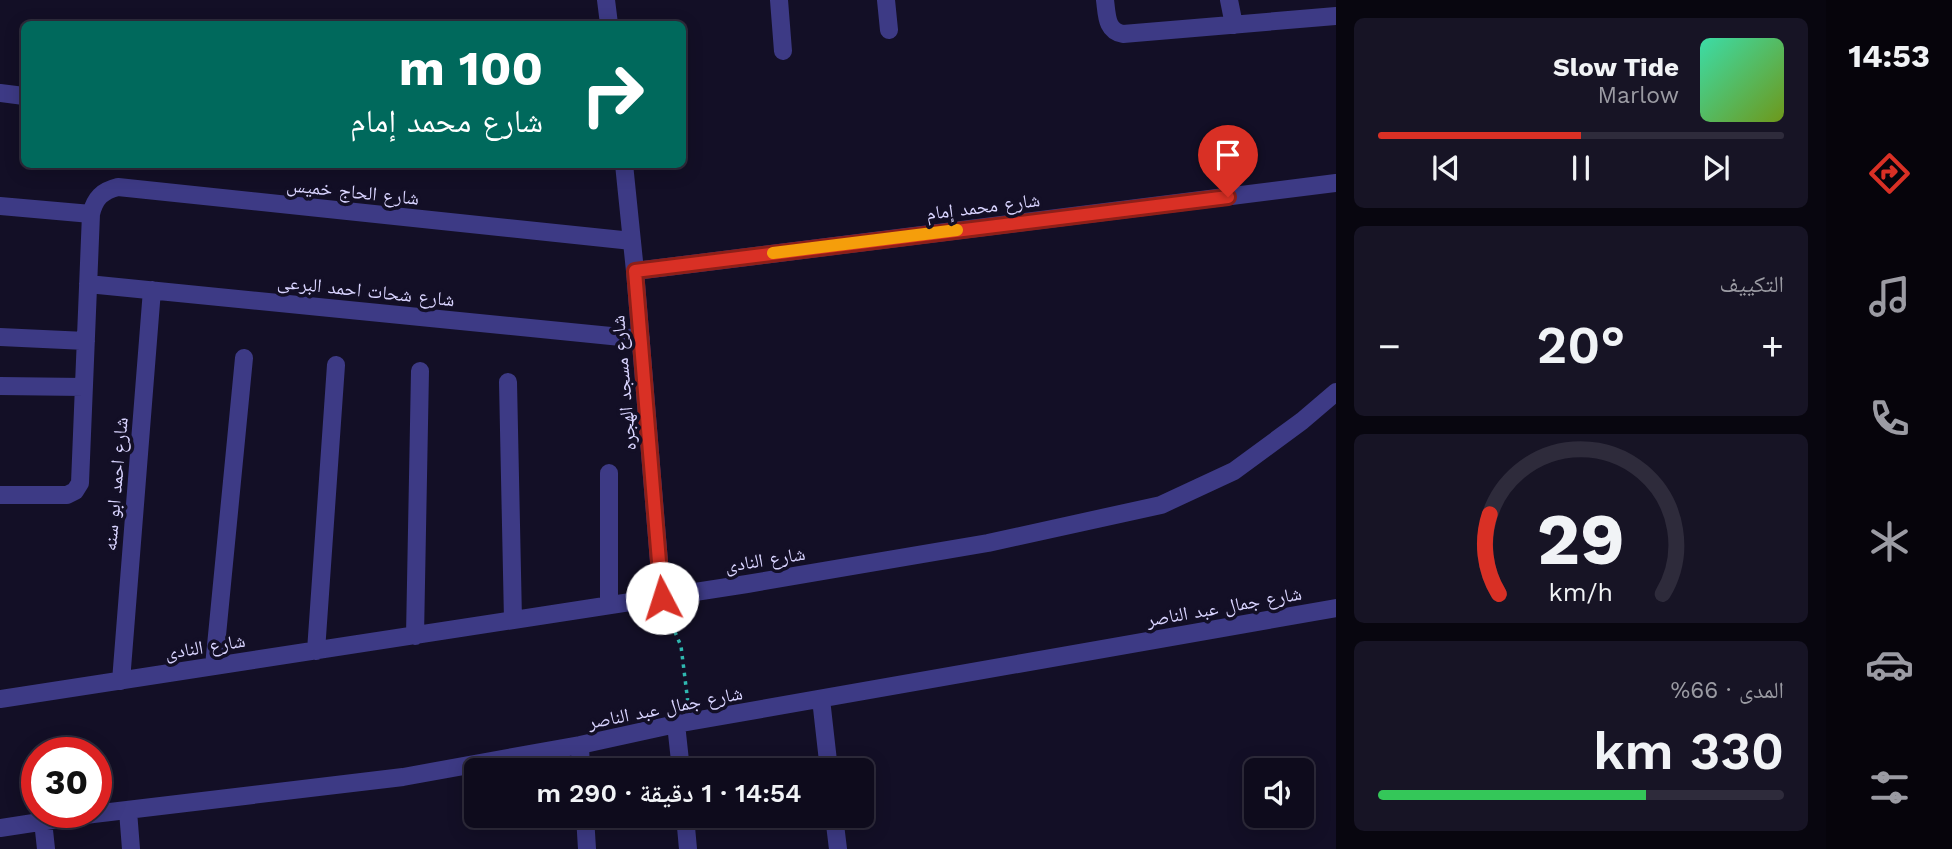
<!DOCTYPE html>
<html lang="ar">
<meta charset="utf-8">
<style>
:root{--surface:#0e0b1c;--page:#171425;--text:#f1f3f6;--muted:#9b9ba3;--line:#2e2b3b;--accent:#d93025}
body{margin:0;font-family:"Work Sans","Noto Naskh Arabic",sans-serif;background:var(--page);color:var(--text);direction:rtl;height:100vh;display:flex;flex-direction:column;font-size:26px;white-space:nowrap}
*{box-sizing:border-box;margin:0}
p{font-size:23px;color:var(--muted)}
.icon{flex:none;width:38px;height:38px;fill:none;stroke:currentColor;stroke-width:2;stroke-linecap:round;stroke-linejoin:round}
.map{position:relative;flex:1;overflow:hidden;direction:ltr}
.drawer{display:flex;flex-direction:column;gap:18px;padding:18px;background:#08060f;width:490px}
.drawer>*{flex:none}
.top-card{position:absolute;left:21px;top:21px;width:665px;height:147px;border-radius:10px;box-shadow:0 4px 18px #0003,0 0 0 2px var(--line);direction:rtl;background:#00695c;color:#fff;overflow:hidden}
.buttons{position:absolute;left:1244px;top:758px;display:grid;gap:14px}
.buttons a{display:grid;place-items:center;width:70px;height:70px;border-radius:10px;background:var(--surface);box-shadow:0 4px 18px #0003,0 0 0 2px var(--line);font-size:35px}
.speed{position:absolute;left:21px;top:737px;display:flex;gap:14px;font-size:35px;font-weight:700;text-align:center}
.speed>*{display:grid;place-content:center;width:91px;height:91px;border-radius:50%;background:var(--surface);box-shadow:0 4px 18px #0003,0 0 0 2px var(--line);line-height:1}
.speed .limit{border:10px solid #d22;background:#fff;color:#111}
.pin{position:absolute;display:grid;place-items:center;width:60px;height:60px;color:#fff;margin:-72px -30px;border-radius:50% 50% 50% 0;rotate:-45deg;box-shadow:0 0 7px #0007}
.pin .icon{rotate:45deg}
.me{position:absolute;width:77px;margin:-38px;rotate:355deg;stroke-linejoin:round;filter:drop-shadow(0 0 5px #0008)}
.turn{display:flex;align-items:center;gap:24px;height:147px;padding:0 28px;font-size:32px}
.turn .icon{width:91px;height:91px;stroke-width:2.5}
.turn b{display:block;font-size:49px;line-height:60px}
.big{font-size:52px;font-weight:600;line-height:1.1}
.drawer .widget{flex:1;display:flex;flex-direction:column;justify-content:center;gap:10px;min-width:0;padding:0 24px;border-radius:10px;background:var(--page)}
.drawer .dial{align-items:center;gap:0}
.dial svg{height:182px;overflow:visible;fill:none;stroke:var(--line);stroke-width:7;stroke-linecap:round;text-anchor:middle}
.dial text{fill:var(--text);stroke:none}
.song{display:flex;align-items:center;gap:21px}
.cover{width:84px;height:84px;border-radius:10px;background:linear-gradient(135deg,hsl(160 70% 55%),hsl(80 70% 35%))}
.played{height:7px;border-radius:4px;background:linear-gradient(90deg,var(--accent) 50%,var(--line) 50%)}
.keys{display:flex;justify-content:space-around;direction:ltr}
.heat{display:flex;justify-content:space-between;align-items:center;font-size:38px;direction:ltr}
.charge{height:10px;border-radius:5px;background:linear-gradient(90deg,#34c759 66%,var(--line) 0)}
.trip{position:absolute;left:464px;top:758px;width:410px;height:70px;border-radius:10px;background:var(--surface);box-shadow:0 4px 18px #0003,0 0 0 2px var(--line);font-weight:600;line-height:70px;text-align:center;direction:rtl}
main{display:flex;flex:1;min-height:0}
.dock{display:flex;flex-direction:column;width:126px;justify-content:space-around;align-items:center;background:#06040b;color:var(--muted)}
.dock .icon{width:49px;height:49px}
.dock .selected{color:var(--accent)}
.dock b{font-size:32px;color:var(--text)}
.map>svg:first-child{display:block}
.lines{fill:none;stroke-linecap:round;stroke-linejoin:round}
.path{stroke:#2fb8b0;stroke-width:3.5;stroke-dasharray:3.5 5;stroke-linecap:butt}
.minor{stroke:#3d3a85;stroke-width:18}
.route-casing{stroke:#8d1f18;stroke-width:18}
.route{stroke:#d93025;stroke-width:12}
.slow{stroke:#f59e0b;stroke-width:12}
.labels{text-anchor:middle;stroke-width:7;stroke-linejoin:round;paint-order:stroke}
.street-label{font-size:19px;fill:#d9d4ff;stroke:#130f26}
</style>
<main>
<nav class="dock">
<b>14:53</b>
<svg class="icon selected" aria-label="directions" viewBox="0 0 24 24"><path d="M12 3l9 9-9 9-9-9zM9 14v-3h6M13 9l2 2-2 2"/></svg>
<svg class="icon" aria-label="music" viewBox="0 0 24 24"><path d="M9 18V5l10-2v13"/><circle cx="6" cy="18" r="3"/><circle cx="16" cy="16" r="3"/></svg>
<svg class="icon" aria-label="phone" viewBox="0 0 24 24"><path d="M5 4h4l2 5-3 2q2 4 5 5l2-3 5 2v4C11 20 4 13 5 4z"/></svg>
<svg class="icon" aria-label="climate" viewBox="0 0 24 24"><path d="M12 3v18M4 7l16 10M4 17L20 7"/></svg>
<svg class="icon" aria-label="car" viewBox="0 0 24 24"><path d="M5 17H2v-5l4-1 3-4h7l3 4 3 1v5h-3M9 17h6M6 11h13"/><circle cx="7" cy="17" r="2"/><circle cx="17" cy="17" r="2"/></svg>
<svg class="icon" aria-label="filters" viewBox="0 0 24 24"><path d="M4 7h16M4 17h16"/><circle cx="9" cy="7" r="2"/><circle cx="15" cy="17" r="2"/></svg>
</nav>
<section class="drawer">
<div class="widget">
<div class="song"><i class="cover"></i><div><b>Slow Tide</b><p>Marlow</p></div></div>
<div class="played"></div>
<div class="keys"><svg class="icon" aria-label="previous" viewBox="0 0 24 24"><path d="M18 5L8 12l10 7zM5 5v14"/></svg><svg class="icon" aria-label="pause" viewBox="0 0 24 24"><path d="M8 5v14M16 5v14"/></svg><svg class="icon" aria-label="next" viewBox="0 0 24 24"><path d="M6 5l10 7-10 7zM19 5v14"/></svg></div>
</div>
<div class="widget"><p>التكييف</p>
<div class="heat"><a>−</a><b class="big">20°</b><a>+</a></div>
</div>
<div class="widget dial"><svg viewBox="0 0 100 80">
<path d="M14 69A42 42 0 1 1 86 69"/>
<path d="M14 69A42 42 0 0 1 10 34" stroke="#d93025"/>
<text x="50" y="56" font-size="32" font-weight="700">29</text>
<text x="50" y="72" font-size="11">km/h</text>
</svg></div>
<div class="widget"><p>المدى · 66%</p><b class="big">330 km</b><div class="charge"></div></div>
</section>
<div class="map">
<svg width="1336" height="849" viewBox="0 0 1336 849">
<rect width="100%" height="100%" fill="#130f26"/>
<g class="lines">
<!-- path -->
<path class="path" d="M672,615L675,632L681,646L688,703"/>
<!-- minor -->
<path class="minor" d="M606,0L609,24
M779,0L783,51
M886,0L889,30
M1105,0C1107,15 1106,31 1123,34L1336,16
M1229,0L1234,25
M0,93L24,96
M624,164L635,271L662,598
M0,206L91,214
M635,271L1336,183
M88,284L641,339
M0,337L86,341
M508,382L513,620
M0,386L84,387
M609,473V605
M0,495H67L75,491L80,483L91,214C95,198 102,191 118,187L632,241
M415,636L420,371
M316,651L336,365
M214,666L244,358
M121,681L152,290
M0,699L747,584L988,543L1161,505L1234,471L1302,421L1336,392
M821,699L829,770
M676,724L681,770
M580,745L581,770
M128,811L131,849
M585,816L587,849
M685,816L688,849
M834,816L838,849
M43,821L46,849
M0,828L85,815L403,777L580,745L676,724L1336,608"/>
</g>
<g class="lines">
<defs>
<path id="route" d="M662,598L635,271L1228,197"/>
</defs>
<!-- route casing -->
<use href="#route" class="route-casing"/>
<!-- route -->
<use href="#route" class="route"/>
<!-- slow -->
<path class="slow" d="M773,253L957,230"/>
</g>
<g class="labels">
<!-- street labels -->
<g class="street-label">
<text transform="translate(353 191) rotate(6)" y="7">شارع الحاج خميس</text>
<text transform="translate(983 206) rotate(-7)" y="7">شارع محمد إمام</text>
<text transform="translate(366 290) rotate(6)" y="7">شارع شحات احمد البرعى</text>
<text transform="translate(623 383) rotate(-95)" y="7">شارع مسجد الهجره</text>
<text transform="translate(115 484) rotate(-85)" y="7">شارع احمد ابو سنه</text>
<text transform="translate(765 559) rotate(-9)" y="7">شارع النادى</text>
<text transform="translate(1224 606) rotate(-10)" y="7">شارع جمال عبد الناصر</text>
<text transform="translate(205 646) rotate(-9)" y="7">شارع النادى</text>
<text transform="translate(665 707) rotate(-11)" y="7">شارع جمال عبد الناصر</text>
</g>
</g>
</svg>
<div class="buttons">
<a><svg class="icon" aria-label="sound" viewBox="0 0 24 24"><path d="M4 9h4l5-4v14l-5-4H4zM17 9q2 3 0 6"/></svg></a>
</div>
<div class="speed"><div class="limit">30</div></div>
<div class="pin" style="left:1228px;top:197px;background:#d93025"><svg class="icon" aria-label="arrive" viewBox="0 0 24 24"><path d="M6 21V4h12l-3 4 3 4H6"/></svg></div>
<svg class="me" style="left:662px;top:598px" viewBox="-20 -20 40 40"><circle r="19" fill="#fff"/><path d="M0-13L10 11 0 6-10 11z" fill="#d93025"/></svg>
<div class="trip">14:54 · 1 دقيقة · 290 m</div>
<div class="top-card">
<div class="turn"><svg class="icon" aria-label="right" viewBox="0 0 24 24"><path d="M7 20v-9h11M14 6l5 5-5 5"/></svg><div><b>100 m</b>شارع محمد إمام</div></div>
</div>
</div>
</main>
